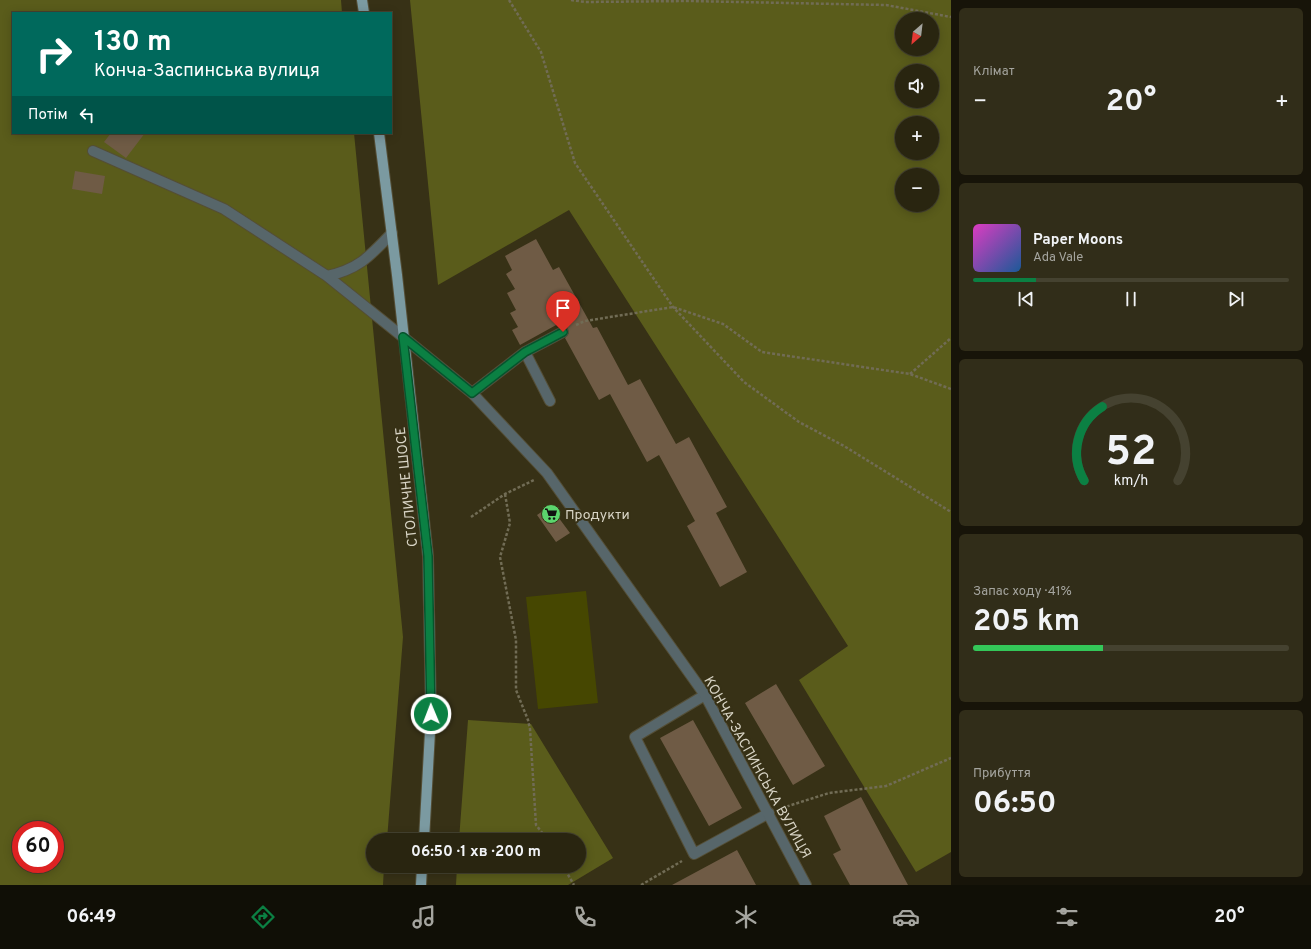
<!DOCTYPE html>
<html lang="uk">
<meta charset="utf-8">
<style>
:root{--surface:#292510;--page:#312d19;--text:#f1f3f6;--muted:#a5a59f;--line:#454230;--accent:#0b8043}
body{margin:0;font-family:Overpass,sans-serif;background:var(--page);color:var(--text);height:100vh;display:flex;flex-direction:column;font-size:15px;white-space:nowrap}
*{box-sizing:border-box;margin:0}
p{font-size:13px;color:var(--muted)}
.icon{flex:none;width:22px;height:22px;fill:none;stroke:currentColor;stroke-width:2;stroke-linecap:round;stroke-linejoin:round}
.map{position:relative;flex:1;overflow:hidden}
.side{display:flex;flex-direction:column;gap:8px;padding:8px;background:#171409;width:360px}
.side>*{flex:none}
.hud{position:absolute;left:12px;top:12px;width:380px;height:122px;border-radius:0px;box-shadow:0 2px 10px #0003,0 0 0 1px var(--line);background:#00695c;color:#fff;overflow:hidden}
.needle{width:26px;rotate:208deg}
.fabs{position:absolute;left:895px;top:12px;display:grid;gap:8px}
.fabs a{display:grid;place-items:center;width:44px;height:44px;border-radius:50%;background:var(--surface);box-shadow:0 2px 10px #0003,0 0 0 1px var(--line);font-size:20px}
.speed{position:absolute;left:12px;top:821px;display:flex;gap:8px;font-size:20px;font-weight:700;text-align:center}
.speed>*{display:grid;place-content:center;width:52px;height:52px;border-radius:50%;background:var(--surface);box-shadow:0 2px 10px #0003,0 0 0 1px var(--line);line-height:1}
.speed .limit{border:6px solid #d22;background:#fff;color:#111}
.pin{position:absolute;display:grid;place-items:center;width:34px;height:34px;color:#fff;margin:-41px -17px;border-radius:50% 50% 50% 0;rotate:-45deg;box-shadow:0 0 4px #0007}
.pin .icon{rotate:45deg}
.me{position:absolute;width:44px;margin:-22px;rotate:359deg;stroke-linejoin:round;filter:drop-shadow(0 0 3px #0008)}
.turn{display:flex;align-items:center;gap:14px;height:84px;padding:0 16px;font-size:18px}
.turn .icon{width:52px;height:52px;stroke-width:2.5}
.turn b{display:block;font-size:28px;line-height:34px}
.then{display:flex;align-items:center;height:38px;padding:0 16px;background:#0003;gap:8px;font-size:15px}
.big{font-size:30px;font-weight:700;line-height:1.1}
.side .tile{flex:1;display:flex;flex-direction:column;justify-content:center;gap:6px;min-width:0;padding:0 14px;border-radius:6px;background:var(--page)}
.side .dial{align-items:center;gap:0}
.dial svg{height:104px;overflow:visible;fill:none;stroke:var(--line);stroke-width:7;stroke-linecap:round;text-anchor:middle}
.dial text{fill:var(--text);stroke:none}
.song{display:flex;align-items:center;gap:12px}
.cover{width:48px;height:48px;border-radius:6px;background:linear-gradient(135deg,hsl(310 70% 55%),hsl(210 70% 35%))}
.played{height:4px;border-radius:2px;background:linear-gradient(90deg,var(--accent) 20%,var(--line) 20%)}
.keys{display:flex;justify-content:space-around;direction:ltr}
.heat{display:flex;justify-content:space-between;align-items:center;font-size:22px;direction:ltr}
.charge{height:6px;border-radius:3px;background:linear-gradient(90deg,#34c759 41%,var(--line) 0)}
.trip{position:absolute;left:366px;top:833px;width:220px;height:40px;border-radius:20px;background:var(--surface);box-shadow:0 2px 10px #0003,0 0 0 1px var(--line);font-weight:700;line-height:40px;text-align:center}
.tabs{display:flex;height:64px;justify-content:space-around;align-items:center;background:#100f06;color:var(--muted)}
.tabs .icon{width:28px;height:28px}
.tabs .active{color:var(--accent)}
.tabs b{font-size:18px;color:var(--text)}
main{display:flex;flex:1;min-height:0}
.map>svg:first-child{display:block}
.green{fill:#464701}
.forest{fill:#5a5c1b;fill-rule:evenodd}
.building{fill:#6f5b45}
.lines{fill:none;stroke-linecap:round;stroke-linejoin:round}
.lane-casing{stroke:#544e36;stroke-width:12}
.street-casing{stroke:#544e36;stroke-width:12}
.primary-casing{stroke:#544e36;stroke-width:12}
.path{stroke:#716c55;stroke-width:2.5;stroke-dasharray:3 2;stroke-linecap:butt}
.lane{stroke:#57666a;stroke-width:10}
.street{stroke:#57666a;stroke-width:10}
.primary{stroke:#7b9aa1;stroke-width:10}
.route-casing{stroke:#07532c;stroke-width:10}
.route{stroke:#0b8043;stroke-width:7}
.labels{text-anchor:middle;stroke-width:4;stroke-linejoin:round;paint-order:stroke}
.street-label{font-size:14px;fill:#d8d4c5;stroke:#373116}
.poi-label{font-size:14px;fill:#d8d4c5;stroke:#373116;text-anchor:start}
</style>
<main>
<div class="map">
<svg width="951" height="885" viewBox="0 0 951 885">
<rect width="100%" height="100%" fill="#373116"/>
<!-- green -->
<path class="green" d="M586,591L598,703L538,709L526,597Z"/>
<!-- forest -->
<path class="forest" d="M0,0H341L342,13H13V133H354L403,637L387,840H373V866H384L383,885H0ZM21,830H55V864H21Z
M410,0H951V852L916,872L799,680L848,646L569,210L438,285ZM902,19H932V49H902ZM902,71H932V101H902ZM902,123H932V153H902ZM902,175H932V205H902Z
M468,720L531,724L613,858L568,885H456L457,866H579V840H459Z"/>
<!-- building -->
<path class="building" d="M111,133H145L126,158L104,142Z
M75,171L105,176L102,194L72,189Z
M536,239L553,270L559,267L593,328L597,327L628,385L640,379L676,444L689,437L727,507L716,513L747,572L720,587L687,526L695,521L659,455L647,462L610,394L599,400L565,338L569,333L567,327H559L558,324L520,345L512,330L518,327L510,313L516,310L507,293L515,289L506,274L512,270L505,256Z
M550,506L570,533L556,542L537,515Z
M776,684L825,766L793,785L745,703Z
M693,720L742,808L709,826L660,738Z
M861,797L908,885H850L833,854L841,850L824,816Z
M737,850L756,885H672Z"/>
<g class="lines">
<defs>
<path id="lane" d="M93,151L224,209L327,276L403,337
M327,276C359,269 370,256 392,233
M525,352L550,401
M472,393L525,352L563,332
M705,695L635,737L694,854L769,813"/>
<path id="street" d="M403,337L472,393L547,473L705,695L806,885"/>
<path id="primary" d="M362,0L364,13
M379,133L397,275L428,556L431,714L424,840
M421,885L422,866"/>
</defs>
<!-- lane casing -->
<use href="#lane" class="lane-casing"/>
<!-- street casing -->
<use href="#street" class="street-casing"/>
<!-- primary casing -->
<use href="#primary" class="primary-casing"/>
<!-- path -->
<path class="path" d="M509,0L541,52L575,163L673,307L744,382L799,422L844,446L951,512
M571,0L585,2L689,1L886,5L951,17
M576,325L585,321L673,307L723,324L762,352L910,374L951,389
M910,374L951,338
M505,494L510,523L500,557L516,640V690L528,720L530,729L536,825L548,840
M471,517L505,494L534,480
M782,808L829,793L886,786L951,758
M563,866L574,885
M641,885L682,861"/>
<!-- lane -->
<use href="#lane" class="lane"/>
<!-- street -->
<use href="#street" class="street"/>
<!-- primary -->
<use href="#primary" class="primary"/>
</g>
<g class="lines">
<defs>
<path id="route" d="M431,714L428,556L403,337L472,393L525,352L563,332"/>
</defs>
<!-- route casing -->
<use href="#route" class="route-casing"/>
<!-- route -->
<use href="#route" class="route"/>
</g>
<!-- icons -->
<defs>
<symbol id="supermarket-disc" viewBox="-11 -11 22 22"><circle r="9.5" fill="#5bd56d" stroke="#373116"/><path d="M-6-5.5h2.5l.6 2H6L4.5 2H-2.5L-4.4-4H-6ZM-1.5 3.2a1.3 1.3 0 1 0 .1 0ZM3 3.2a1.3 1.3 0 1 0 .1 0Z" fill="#111"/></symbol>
</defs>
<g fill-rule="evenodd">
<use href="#supermarket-disc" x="540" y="503" width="22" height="22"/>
</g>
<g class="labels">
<!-- street labels -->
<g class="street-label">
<text transform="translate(406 487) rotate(-96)" y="5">СТОЛИЧНЕ ШОСЕ</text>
<text transform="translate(758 767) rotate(61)" y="5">КОНЧА-ЗАСПИНСЬКА ВУЛИЦЯ</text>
</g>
<!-- poi labels -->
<g class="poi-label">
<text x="565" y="519">Продукти</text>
</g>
</g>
</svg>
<div class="fabs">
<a><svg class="needle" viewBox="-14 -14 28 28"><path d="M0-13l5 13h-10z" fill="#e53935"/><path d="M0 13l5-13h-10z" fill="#a5a59f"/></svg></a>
<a><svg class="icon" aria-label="sound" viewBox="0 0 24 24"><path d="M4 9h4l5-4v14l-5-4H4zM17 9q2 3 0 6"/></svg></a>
<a>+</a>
<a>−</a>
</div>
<div class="speed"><div class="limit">60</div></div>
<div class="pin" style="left:563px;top:332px;background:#d93025"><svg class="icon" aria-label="arrive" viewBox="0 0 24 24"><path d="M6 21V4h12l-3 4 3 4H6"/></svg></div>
<svg class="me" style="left:431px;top:714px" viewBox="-20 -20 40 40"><circle r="17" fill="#0b8043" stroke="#fff" stroke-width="3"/><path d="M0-11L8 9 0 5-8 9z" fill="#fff"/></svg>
<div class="trip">06:50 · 1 хв · 200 m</div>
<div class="hud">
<div class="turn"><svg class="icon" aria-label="right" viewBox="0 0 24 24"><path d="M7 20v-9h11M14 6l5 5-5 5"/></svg><div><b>130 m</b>Конча-Заспинська вулиця</div></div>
<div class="then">Потім<svg class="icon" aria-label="left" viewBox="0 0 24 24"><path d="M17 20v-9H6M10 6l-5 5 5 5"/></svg></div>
</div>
</div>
<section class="side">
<div class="tile"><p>Клімат</p>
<div class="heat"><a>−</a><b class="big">20°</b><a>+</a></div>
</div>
<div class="tile">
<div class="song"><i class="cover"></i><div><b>Paper Moons</b><p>Ada Vale</p></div></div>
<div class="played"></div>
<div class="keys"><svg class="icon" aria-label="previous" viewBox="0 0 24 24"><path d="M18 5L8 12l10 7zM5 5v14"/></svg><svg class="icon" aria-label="pause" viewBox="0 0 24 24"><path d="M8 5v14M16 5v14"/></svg><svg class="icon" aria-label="next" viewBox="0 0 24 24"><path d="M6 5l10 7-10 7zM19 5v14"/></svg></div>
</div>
<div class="tile dial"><svg viewBox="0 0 100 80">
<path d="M14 69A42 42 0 1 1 86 69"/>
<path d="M14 69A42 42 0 0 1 28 12" stroke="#0b8043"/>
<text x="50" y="56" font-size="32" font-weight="700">52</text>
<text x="50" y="72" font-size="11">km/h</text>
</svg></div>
<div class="tile"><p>Запас ходу · 41%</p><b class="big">205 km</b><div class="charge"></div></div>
<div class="tile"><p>Прибуття</p><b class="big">06:50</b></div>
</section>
</main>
<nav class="tabs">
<b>06:49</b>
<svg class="icon active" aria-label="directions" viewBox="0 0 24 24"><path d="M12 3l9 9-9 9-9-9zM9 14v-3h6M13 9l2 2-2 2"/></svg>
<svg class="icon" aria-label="music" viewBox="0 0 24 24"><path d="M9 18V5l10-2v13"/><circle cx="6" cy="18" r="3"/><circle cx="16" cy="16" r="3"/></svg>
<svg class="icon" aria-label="phone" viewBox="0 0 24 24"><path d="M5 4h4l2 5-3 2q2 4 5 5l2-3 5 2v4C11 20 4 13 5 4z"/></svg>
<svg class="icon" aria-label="climate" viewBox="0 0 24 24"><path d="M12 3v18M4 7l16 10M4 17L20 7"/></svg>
<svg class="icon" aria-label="car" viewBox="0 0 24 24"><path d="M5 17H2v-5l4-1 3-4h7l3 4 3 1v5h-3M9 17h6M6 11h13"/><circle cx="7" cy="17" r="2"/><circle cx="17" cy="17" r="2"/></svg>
<svg class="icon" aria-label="filters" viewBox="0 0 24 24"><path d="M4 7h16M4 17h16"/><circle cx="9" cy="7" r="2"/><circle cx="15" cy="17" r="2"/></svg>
<b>20°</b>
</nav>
